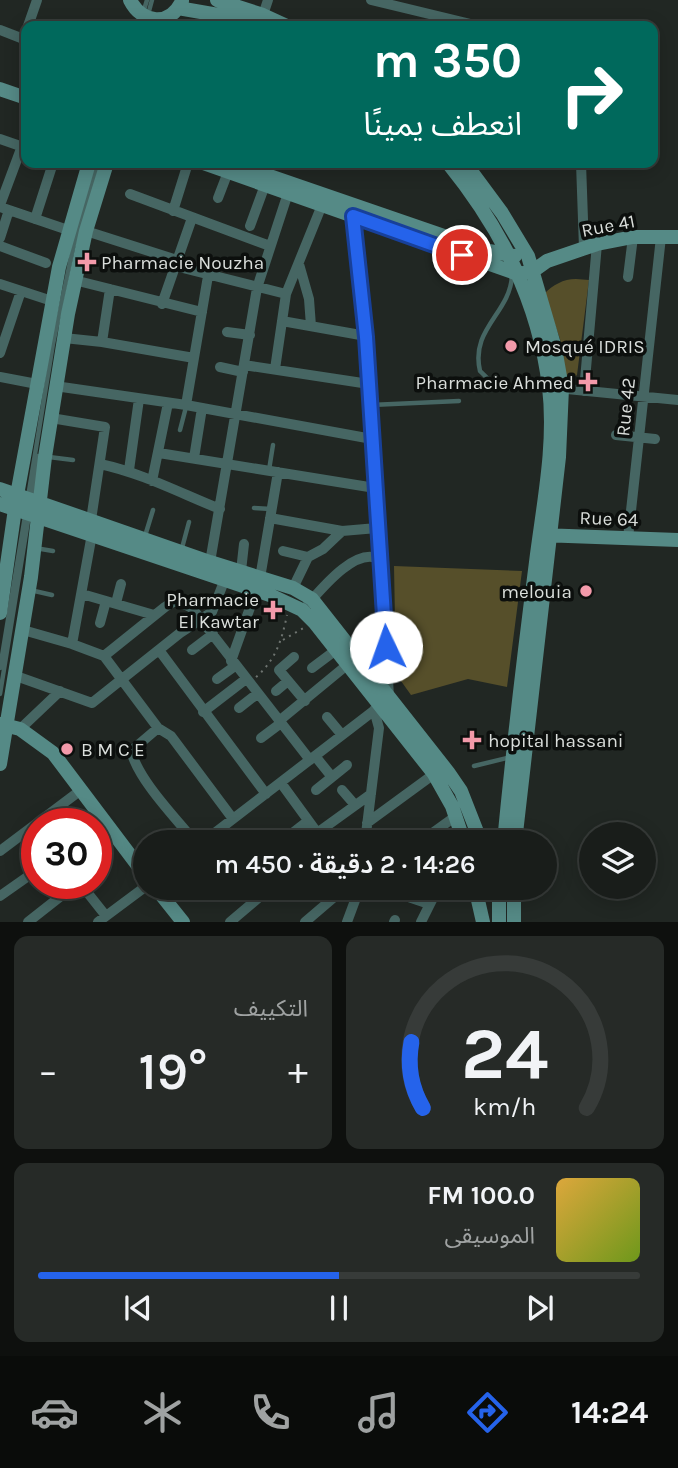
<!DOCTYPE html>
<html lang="ar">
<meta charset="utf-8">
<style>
:root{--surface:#191d1a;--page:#262a27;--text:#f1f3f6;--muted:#9fa2a2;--line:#373b39;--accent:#2563eb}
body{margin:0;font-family:Karla,"Noto Sans Arabic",sans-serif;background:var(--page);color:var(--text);direction:rtl;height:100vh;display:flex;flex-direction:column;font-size:26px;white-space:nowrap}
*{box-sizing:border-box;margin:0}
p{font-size:23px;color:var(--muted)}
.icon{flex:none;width:38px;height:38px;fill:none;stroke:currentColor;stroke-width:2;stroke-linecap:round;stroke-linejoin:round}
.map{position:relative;height:922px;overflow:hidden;direction:ltr}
.details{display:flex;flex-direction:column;gap:14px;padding:14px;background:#0e100e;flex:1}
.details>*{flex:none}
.banner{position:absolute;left:21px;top:21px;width:637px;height:147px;border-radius:14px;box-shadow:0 4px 18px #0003,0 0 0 2px var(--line);direction:rtl;background:#00695c;color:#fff;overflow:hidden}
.fabs{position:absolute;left:579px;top:822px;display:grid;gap:14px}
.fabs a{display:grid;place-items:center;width:77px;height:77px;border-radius:50%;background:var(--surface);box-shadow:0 4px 18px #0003,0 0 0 2px var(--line);font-size:35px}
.speed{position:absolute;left:21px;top:808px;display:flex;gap:14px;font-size:35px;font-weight:700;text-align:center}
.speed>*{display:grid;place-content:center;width:91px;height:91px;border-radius:50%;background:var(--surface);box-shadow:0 4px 18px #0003,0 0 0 2px var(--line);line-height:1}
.speed .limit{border:10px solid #d22;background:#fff;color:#111}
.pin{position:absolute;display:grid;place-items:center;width:60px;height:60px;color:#fff;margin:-30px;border:4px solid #fff;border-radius:50%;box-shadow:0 2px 7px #0007}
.me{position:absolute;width:77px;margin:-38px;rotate:357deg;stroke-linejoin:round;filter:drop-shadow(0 0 5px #0008)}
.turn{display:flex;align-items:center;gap:24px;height:147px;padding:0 21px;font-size:32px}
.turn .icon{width:91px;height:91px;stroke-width:2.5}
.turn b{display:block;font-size:49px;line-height:60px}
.big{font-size:52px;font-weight:600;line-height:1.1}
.details .tile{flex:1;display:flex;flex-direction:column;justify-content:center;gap:10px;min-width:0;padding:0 24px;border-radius:14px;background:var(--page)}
.details .dial{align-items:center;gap:0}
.dial svg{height:182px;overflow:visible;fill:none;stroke:var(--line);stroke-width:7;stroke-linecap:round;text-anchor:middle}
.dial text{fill:var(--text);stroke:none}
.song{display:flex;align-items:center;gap:21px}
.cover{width:84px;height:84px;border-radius:10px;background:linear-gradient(135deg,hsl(40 70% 55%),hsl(80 70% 35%))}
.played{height:7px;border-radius:4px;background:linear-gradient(90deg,var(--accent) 50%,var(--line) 50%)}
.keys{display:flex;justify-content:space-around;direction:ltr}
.heat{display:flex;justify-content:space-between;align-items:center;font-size:38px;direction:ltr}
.details .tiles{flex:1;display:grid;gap:14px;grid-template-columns:1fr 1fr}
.tile:last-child{grid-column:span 2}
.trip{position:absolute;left:133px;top:830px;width:424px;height:70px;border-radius:35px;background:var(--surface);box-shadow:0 4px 18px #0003,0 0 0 2px var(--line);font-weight:600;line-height:70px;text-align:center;direction:rtl}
.tabs{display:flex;height:112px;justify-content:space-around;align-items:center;background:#0a0c0a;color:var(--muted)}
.tabs .icon{width:49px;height:49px}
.tabs .current{color:var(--accent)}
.tabs b{font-size:32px;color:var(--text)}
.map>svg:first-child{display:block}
.green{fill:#564f2a}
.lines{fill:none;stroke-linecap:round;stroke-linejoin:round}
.path{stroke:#6e7470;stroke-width:2;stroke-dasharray:2 5;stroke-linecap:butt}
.lane{stroke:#466663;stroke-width:4.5}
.street{stroke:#466663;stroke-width:10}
.secondary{stroke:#558a86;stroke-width:14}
.route-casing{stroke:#184099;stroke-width:18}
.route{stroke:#2563eb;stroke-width:12}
.poi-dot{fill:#f39aaa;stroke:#0c0f0d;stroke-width:2.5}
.labels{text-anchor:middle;stroke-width:7;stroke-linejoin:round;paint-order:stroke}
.street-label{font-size:19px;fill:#dadedb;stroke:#0c0f0d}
.poi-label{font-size:19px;fill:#dadedb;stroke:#0c0f0d;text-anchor:start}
</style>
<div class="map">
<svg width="678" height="922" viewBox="0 0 678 922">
<rect width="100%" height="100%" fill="#212723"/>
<!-- green -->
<path class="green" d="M576,279L589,280L577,375L572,379L566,375L560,339L544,294C553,285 563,279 576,279Z
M394,566L522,571L507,687L468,679L411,695L396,674Z"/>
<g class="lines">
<!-- path -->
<path class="path" d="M283,640L305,627
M256,677C276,660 282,639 287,615"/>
<!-- lane -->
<path class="lane" d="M139,26L147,0
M145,26L152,0
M512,276C510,313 470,329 480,371C504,397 516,387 546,380
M371,405L459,401
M180,430L186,407
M49,457L73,460
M269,470L273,445
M32,496L38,456
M28,497L53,344L73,248L98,163
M254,508L271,509
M145,536L153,510
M35,548L53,551
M182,548L189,522
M30,590L52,595
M0,668L25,516
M0,694L29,515
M474,766L511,757"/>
<!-- street -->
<path class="street" d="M371,0L479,26
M263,15L268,0
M28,26L37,0
M0,30L26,40
M0,139L26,148
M581,163L584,248
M130,194L270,246
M218,198L228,172
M0,205L22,146
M0,207L68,230
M173,211L188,163
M35,219L53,163
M250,226L265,185
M86,231L177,260
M0,238L9,210
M0,246L46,263
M299,264L309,299L311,326
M175,266L286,294
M628,277L633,237
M74,280L202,312
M0,284L52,301
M162,304L192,218
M282,321L366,336
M227,332L250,335
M64,338L102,342L194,358
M102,342L110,289
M0,353L21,291
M244,365L369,384
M220,367L243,372
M275,369L286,294L322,205
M0,377L37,384
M55,386L186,405L372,439
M557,388L678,400
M584,391L597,244
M186,405L208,276
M51,418L105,427L91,520
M616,435L655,439
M159,453L375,488
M194,458L202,408
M100,464C142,473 180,493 220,509
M129,470L139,399
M152,481L168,403
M270,518L342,531L377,528
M628,538L661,237
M283,551L308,557
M209,568L257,288L290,187
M241,571L244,544
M260,578L278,472
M293,588L308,557L323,549L342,531
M82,594L154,615
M116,603L121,584
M308,604C323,587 356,547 379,559
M100,623L106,601
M23,630L72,644L104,656L158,728L171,736L233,819
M72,644L92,534
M159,650L266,794
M192,650L213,634
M104,656L165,607L173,602H180L192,608L310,760
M294,657L279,670L305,701
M231,661L256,591
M312,668L336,650
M16,676L92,703L180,633L212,612L225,579
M217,679L235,666
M276,691L288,681
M239,708L257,694
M203,712L246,679
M327,717L342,735
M279,721L347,665
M158,728L131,751C139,781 175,817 195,842
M20,729L60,691
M261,738L281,723
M315,756L332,777
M281,783L324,842
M316,790L347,765
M342,790L355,805
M367,823L434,774
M317,833L371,794
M203,842L389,699L383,570L379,559L366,336L353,216
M281,842L308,821
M365,842L379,728L374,710
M420,842L456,816
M0,851L81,790
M379,887L429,904
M0,896L37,870
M28,922L75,885L83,887L106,916
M98,922L145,887
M230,922L263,894L284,887
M305,922L346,887
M347,922L360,887
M394,922L395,920
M421,922L433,898L445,887"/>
<!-- secondary -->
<path class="secondary" d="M130,0C142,24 170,27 182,1
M217,0L263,15L287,26
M178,8L224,16L254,26
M0,89L26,98
M203,163L518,274L533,271L547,261L597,244L633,237H678
M232,163L485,250L515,256
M448,163C501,228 539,303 549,387C556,444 543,505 536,562C524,655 513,748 504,842
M465,163L502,213L528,256L555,348L562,388L559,457L515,842
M0,489L210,562L293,588L312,599L448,772L461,791L481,842
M0,504L270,595L302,610L314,622L434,774L452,806L464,842
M541,535L678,540
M0,613L17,495L59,267L89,163
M0,724L20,729L53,753L145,875
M0,764L31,577L45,457L68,314L86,231L107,163
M155,887L183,922
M475,887L483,922
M499,922V887
M514,922V887"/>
</g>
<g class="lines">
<defs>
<path id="route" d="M386,647L366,337L353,216L462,255"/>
</defs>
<!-- route casing -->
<use href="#route" class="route-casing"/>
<!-- route -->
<use href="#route" class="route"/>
</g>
<!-- markers -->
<g class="poi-dot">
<path d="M83.5 251.5h7v7h7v7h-7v7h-7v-7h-7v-7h7z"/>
<circle cx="511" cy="346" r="7"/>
<path d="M584.5 371.5h7v7h7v7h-7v7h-7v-7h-7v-7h7z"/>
<circle cx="586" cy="591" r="7"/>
<path d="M269.5 599.5h7v7h7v7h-7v7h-7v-7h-7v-7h7z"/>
<path d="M468.5 729.5h7v7h7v7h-7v7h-7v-7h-7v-7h7z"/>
<circle cx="67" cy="749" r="7"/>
</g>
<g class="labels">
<!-- street labels -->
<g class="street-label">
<text transform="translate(608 225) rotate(-11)" y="7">Rue 41</text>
<text transform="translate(625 407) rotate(-84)" y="7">Rue 42</text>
<text transform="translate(609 518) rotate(2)" y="7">Rue 64</text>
</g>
<!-- poi labels -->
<g class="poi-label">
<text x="101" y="269">Pharmacie Nouzha</text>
<text x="525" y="353">Mosqué IDRIS</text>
<text x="574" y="389" text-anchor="end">Pharmacie Ahmed</text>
<text x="572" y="598" text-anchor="end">melouia</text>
<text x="259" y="606" text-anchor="end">Pharmacie<tspan x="259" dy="22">El Kawtar</tspan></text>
<text x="488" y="747">hopital hassani</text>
<text x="81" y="756">B M C E</text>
</g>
</g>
</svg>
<div class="fabs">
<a><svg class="icon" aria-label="layers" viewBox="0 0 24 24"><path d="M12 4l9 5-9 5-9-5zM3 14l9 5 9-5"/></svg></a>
</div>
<div class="speed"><div class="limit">30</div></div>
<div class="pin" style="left:462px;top:255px;background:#d93025"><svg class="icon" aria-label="arrive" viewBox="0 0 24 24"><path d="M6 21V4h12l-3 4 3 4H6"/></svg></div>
<svg class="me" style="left:386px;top:647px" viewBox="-20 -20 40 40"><circle r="19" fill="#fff"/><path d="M0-13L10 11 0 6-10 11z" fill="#2563eb"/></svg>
<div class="trip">14:26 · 2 دقيقة · 450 m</div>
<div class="banner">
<div class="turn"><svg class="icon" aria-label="right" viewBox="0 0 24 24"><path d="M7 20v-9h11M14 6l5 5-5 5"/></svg><div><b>350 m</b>انعطف يمينًا</div></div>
</div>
</div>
<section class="details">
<div class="tiles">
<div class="tile dial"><svg viewBox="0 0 100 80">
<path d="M14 69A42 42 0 1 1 86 69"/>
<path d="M14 69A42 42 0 0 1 9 40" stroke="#2563eb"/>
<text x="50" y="56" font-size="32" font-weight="700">24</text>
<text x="50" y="72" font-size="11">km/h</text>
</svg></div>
<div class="tile"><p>التكييف</p>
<div class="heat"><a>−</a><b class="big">19°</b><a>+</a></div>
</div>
<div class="tile">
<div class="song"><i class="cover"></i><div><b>100.0 FM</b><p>الموسيقى</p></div></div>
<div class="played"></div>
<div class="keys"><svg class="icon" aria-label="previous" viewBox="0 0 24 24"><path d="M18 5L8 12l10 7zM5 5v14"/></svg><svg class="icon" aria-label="pause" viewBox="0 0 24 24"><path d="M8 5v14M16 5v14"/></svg><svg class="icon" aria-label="next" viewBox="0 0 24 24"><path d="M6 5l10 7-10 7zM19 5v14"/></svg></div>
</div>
</div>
</section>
<nav class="tabs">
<b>14:24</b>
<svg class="icon current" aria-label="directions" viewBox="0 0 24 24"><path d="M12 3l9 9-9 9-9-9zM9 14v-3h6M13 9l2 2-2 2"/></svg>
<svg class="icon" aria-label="music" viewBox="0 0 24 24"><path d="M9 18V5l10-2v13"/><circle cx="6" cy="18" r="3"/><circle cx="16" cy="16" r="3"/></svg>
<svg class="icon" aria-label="phone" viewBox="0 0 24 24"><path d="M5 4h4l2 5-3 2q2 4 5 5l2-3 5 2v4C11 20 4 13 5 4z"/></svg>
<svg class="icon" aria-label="climate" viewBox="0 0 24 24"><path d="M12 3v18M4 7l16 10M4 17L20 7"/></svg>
<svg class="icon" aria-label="car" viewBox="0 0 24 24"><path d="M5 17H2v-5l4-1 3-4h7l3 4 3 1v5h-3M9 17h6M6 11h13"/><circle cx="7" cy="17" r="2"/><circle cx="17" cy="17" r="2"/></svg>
</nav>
